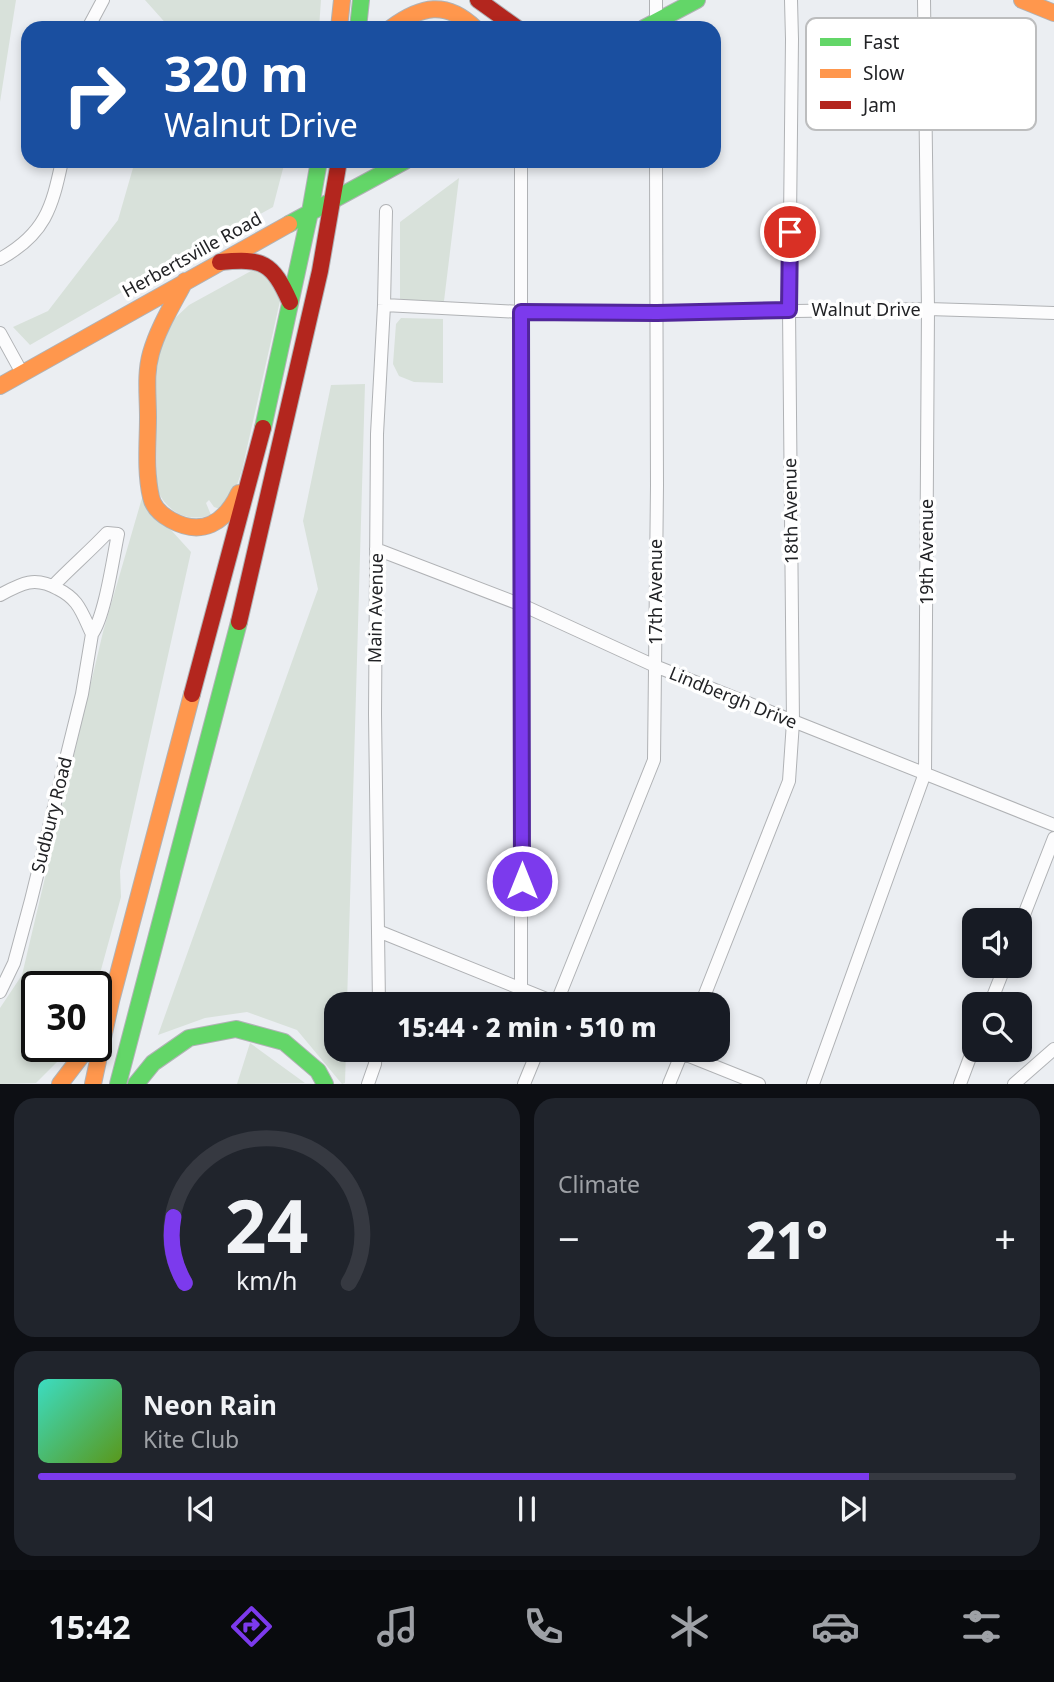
<!DOCTYPE html>
<meta charset="utf-8">
<style>
:root{--surface:#171b24;--page:#20242c;--text:#f1f3f6;--muted:#9ea1a6;--line:#363941;--accent:#7c3aed}
body{margin:0;font-family:"Noto Sans",sans-serif;background:var(--page);color:var(--text);height:100vh;display:flex;flex-direction:column;font-size:26px;white-space:nowrap}
*{box-sizing:border-box;margin:0}
p{font-size:23px;color:var(--muted)}
.icon{flex:none;width:38px;height:38px;fill:none;stroke:currentColor;stroke-width:2;stroke-linecap:round;stroke-linejoin:round}
.map{position:relative;height:1084px;overflow:hidden}
.sheet{display:flex;flex-direction:column;gap:14px;padding:14px;background:#0d0f14;flex:1}
.sheet>*{flex:none}
.hud{position:absolute;left:21px;top:21px;width:700px;height:147px;border-radius:21px;box-shadow:0 4px 10px #0003;background:#1a4fa0;color:#fff;overflow:hidden}
.fabs{position:absolute;left:962px;top:908px;display:grid;gap:14px}
.fabs a{display:grid;place-items:center;width:70px;height:70px;border-radius:14px;background:var(--surface);box-shadow:0 4px 10px #0003;font-size:35px}
.speed{position:absolute;left:21px;top:971px;display:flex;gap:14px;font-size:35px;font-weight:700;text-align:center}
.speed>*{display:grid;place-content:center;width:91px;height:91px;border-radius:50%;background:var(--surface);box-shadow:0 4px 10px #0003;line-height:1}
.speed .limit{border:4px solid #111;border-radius:10px;background:#fff;color:#111}
.pin{position:absolute;display:grid;place-items:center;width:60px;height:60px;color:#fff;margin:-30px;border:4px solid #fff;border-radius:50%;box-shadow:0 2px 7px #0007}
.me{position:absolute;width:77px;margin:-38px;rotate:0deg;stroke-linejoin:round;filter:drop-shadow(0 0 5px #0008)}
.turn{display:flex;align-items:center;gap:24px;height:147px;padding:0 28px;font-size:32px}
.turn .icon{width:91px;height:91px;stroke-width:2.5}
.turn b{display:block;font-size:49px;line-height:60px}
.big{font-size:52px;font-weight:800;line-height:1.1}
.sheet .widget{flex:1;display:flex;flex-direction:column;justify-content:center;gap:10px;min-width:0;padding:0 24px;border-radius:21px;background:var(--page)}
.sheet .dial{align-items:center;gap:0}
.dial svg{height:182px;overflow:visible;fill:none;stroke:var(--line);stroke-width:7;stroke-linecap:round;text-anchor:middle}
.dial text{fill:var(--text);stroke:none}
.song{display:flex;align-items:center;gap:21px}
.cover{width:84px;height:84px;border-radius:10px;background:linear-gradient(135deg,hsl(170 70% 55%),hsl(90 70% 35%))}
.played{height:7px;border-radius:4px;background:linear-gradient(90deg,var(--accent) 85%,var(--line) 85%)}
.keys{display:flex;justify-content:space-around;direction:ltr}
.heat{display:flex;justify-content:space-between;align-items:center;font-size:38px;direction:ltr}
.sheet .tiles{flex:1;display:grid;gap:14px;grid-template-columns:1fr 1fr}
.widget:last-child{grid-column:span 2}
.trip{position:absolute;left:324px;top:992px;width:406px;height:70px;border-radius:21px;background:var(--surface);box-shadow:0 4px 10px #0003;font-weight:800;line-height:70px;text-align:center}
.tabs{display:flex;height:112px;justify-content:space-around;align-items:center;background:#090b0e;color:var(--muted)}
.tabs .icon{width:49px;height:49px}
.tabs .on{color:var(--accent)}
.tabs b{font-size:32px;color:var(--text)}
.map>svg:first-child{display:block}
.green{fill:#d8e1da}
.lines{fill:none;stroke-linecap:round;stroke-linejoin:round}
.street-casing{stroke:#b0b2b5;stroke-width:14}
.fast-casing{stroke:#b0b2b5;stroke-width:18}
.slow-casing{stroke:#b0b2b5;stroke-width:18}
.jam-casing{stroke:#b0b2b5;stroke-width:18}
.street{stroke:#fcfcfd;stroke-width:12}
.fast{stroke:#63d668;stroke-width:16}
.slow{stroke:#ff974d;stroke-width:16}
.jam{stroke:#b3261e;stroke-width:16}
.route-casing{stroke:#51269a;stroke-width:18}
.route{stroke:#7c3aed;stroke-width:12}
.labels{text-anchor:middle;stroke-width:7;stroke-linejoin:round;paint-order:stroke}
.street-label{font-size:18px;fill:#212225;stroke:#fff}
.key{fill:#fff;stroke:#bcbdbe;stroke-width:2}
.key-label{font-size:19px;fill:#212225}
</style>
<div class="map">
<svg width="1054" height="1084" viewBox="0 0 1054 1084">
<rect width="100%" height="100%" fill="#ebeef2"/>
<!-- green -->
<path class="green" d="M0,0H16L0,102Z
M145,0H321L319,28H170Z
M135,161H285L273,207L195,250L30,345L13,327L48,311L118,220Z
M459,178L444,301H400V222Z
M251,271L264,272L280,301L242,470L237,485L220,509L214,507L209,500L206,503L211,515C186,523 168,512 157,490L156,382L158,355L174,319L189,305Z
M401,318L443,319V383L414,382L399,376L393,364L396,324Z
M365,384L347,1004H336V1050H346L345,1083L342,1084L297,1030L247,1012L205,1018L158,1035L318,589L303,521L331,385Z
M142,498L191,552L120,871L121,897L96,988L37,987V1046L71,1047L68,1051L36,1083L0,1084V1008L22,975L103,632Z
M250,1043L305,1083L237,1084Z"/>
<g class="lines">
<defs>
<path id="street" d="M656,0V28
M88,28L103,0
M521,161V1004
M0,259C45,234 52,208 62,161
M384,305L521,312L657,313L928,309L1054,313
M0,333L22,373
M376,549L522,605L655,666L1054,825
M0,595C22,583 35,576 58,589C64,592 72,598 76,603C83,612 87,624 92,634
M1020,925L1054,838
M378,931L559,1004
M0,992L14,963L31,900L82,694L92,634C105,616 113,558 118,534L107,533C89,552 70,568 53,586
M379,1004L375,714L377,434L384,305L386,211
M556,1004L654,760L657,485L656,161
M701,1004L789,781L793,722L789,310L792,39L791,0
M990,1004L1005,966
M674,1050L759,1084
M368,1084L375,1064L376,1050
M524,1084L538,1050
M669,1084L683,1050
M813,1084L925,773L928,309L924,0
M960,1084L975,1044
M1014,1084L1054,1049"/>
<path id="fast" d="M358,28L361,0
M644,28L697,0
M289,224L405,161
M263,428L310,212L319,161
M118,1084L239,622
M136,1084L153,1063L189,1038L236,1029L284,1042L318,1071L325,1084"/>
<path id="slow" d="M1022,0L1054,13
M339,28L342,0
M391,28C421,6 446,0 475,28
M185,281C173,304 158,328 151,353C145,374 148,395 148,417C148,442 145,471 151,497C153,507 162,515 171,520C202,537 225,523 239,493
M0,386L289,224
M60,1084L89,1046
M93,1084L111,1001L192,694"/>
<path id="jam" d="M478,0L517,28
M220,262C263,258 272,262 290,302
M239,622L320,271L339,161
M192,694L263,428"/>
</defs>
<!-- street casing -->
<use href="#street" class="street-casing"/>
<!-- fast casing -->
<use href="#fast" class="fast-casing"/>
<!-- slow casing -->
<use href="#slow" class="slow-casing"/>
<!-- jam casing -->
<use href="#jam" class="jam-casing"/>
<!-- street -->
<use href="#street" class="street"/>
<!-- fast -->
<use href="#fast" class="fast"/>
<!-- slow -->
<use href="#slow" class="slow"/>
<!-- jam -->
<use href="#jam" class="jam"/>
</g>
<g class="lines">
<defs>
<path id="route" d="M522,881L521,312L657,313L789,310L790,232"/>
</defs>
<!-- route casing -->
<use href="#route" class="route-casing"/>
<!-- route -->
<use href="#route" class="route"/>
</g>
<g class="labels">
<!-- street labels -->
<g class="street-label">
<text transform="translate(192 255) rotate(-29)" y="6">Herbertsville Road</text>
<text x="866" y="316">Walnut Drive</text>
<text transform="translate(791 511) rotate(-91)" y="6">18th Avenue</text>
<text transform="translate(927 552) rotate(-90)" y="6">19th Avenue</text>
<text transform="translate(656 592) rotate(-90)" y="6">17th Avenue</text>
<text transform="translate(376 608) rotate(-89)" y="6">Main Avenue</text>
<text transform="translate(733 698) rotate(22)" y="6">Lindbergh Drive</text>
<text transform="translate(52 815) rotate(-76)" y="6">Sudbury Road</text>
</g>
</g>
<!-- legend -->
<rect x="806" y="18" width="230" height="112" rx="10" class="key"/>
<rect x="820" y="38" width="31" height="8" fill="#63d668"/>
<rect x="820" y="69" width="31" height="9" fill="#ff974d"/>
<rect x="820" y="101" width="31" height="8" fill="#b3261e"/>
<g class="key-label">
<text x="863" y="49">Fast</text>
<text x="863" y="80">Slow</text>
<text x="863" y="112">Jam</text>
</g>
</svg>
<div class="fabs">
<a><svg class="icon" aria-label="sound" viewBox="0 0 24 24"><path d="M4 9h4l5-4v14l-5-4H4zM17 9q2 3 0 6"/></svg></a>
<a><svg class="icon" aria-label="search" viewBox="0 0 24 24"><circle cx="10" cy="10" r="6"/><path d="M15 15l6 6"/></svg></a>
</div>
<div class="speed"><div class="limit">30</div></div>
<div class="pin" style="left:790px;top:232px;background:#d93025"><svg class="icon" aria-label="arrive" viewBox="0 0 24 24"><path d="M6 21V4h12l-3 4 3 4H6"/></svg></div>
<svg class="me" style="left:522px;top:881px" viewBox="-20 -20 40 40"><circle r="17" fill="#7c3aed" stroke="#fff" stroke-width="3"/><path d="M0-11L8 9 0 5-8 9z" fill="#fff"/></svg>
<div class="trip">15:44 · 2 min · 510 m</div>
<div class="hud">
<div class="turn"><svg class="icon" aria-label="right" viewBox="0 0 24 24"><path d="M7 20v-9h11M14 6l5 5-5 5"/></svg><div><b>320 m</b>Walnut Drive</div></div>
</div>
</div>
<section class="sheet">
<div class="tiles">
<div class="widget dial"><svg viewBox="0 0 100 80">
<path d="M14 69A42 42 0 1 1 86 69"/>
<path d="M14 69A42 42 0 0 1 9 40" stroke="#7c3aed"/>
<text x="50" y="56" font-size="32" font-weight="700">24</text>
<text x="50" y="72" font-size="11">km/h</text>
</svg></div>
<div class="widget"><p>Climate</p>
<div class="heat"><a>−</a><b class="big">21°</b><a>+</a></div>
</div>
<div class="widget">
<div class="song"><i class="cover"></i><div><b>Neon Rain</b><p>Kite Club</p></div></div>
<div class="played"></div>
<div class="keys"><svg class="icon" aria-label="previous" viewBox="0 0 24 24"><path d="M18 5L8 12l10 7zM5 5v14"/></svg><svg class="icon" aria-label="pause" viewBox="0 0 24 24"><path d="M8 5v14M16 5v14"/></svg><svg class="icon" aria-label="next" viewBox="0 0 24 24"><path d="M6 5l10 7-10 7zM19 5v14"/></svg></div>
</div>
</div>
</section>
<nav class="tabs">
<b>15:42</b>
<svg class="icon on" aria-label="directions" viewBox="0 0 24 24"><path d="M12 3l9 9-9 9-9-9zM9 14v-3h6M13 9l2 2-2 2"/></svg>
<svg class="icon" aria-label="music" viewBox="0 0 24 24"><path d="M9 18V5l10-2v13"/><circle cx="6" cy="18" r="3"/><circle cx="16" cy="16" r="3"/></svg>
<svg class="icon" aria-label="phone" viewBox="0 0 24 24"><path d="M5 4h4l2 5-3 2q2 4 5 5l2-3 5 2v4C11 20 4 13 5 4z"/></svg>
<svg class="icon" aria-label="climate" viewBox="0 0 24 24"><path d="M12 3v18M4 7l16 10M4 17L20 7"/></svg>
<svg class="icon" aria-label="car" viewBox="0 0 24 24"><path d="M5 17H2v-5l4-1 3-4h7l3 4 3 1v5h-3M9 17h6M6 11h13"/><circle cx="7" cy="17" r="2"/><circle cx="17" cy="17" r="2"/></svg>
<svg class="icon" aria-label="filters" viewBox="0 0 24 24"><path d="M4 7h16M4 17h16"/><circle cx="9" cy="7" r="2"/><circle cx="15" cy="17" r="2"/></svg>
</nav>
